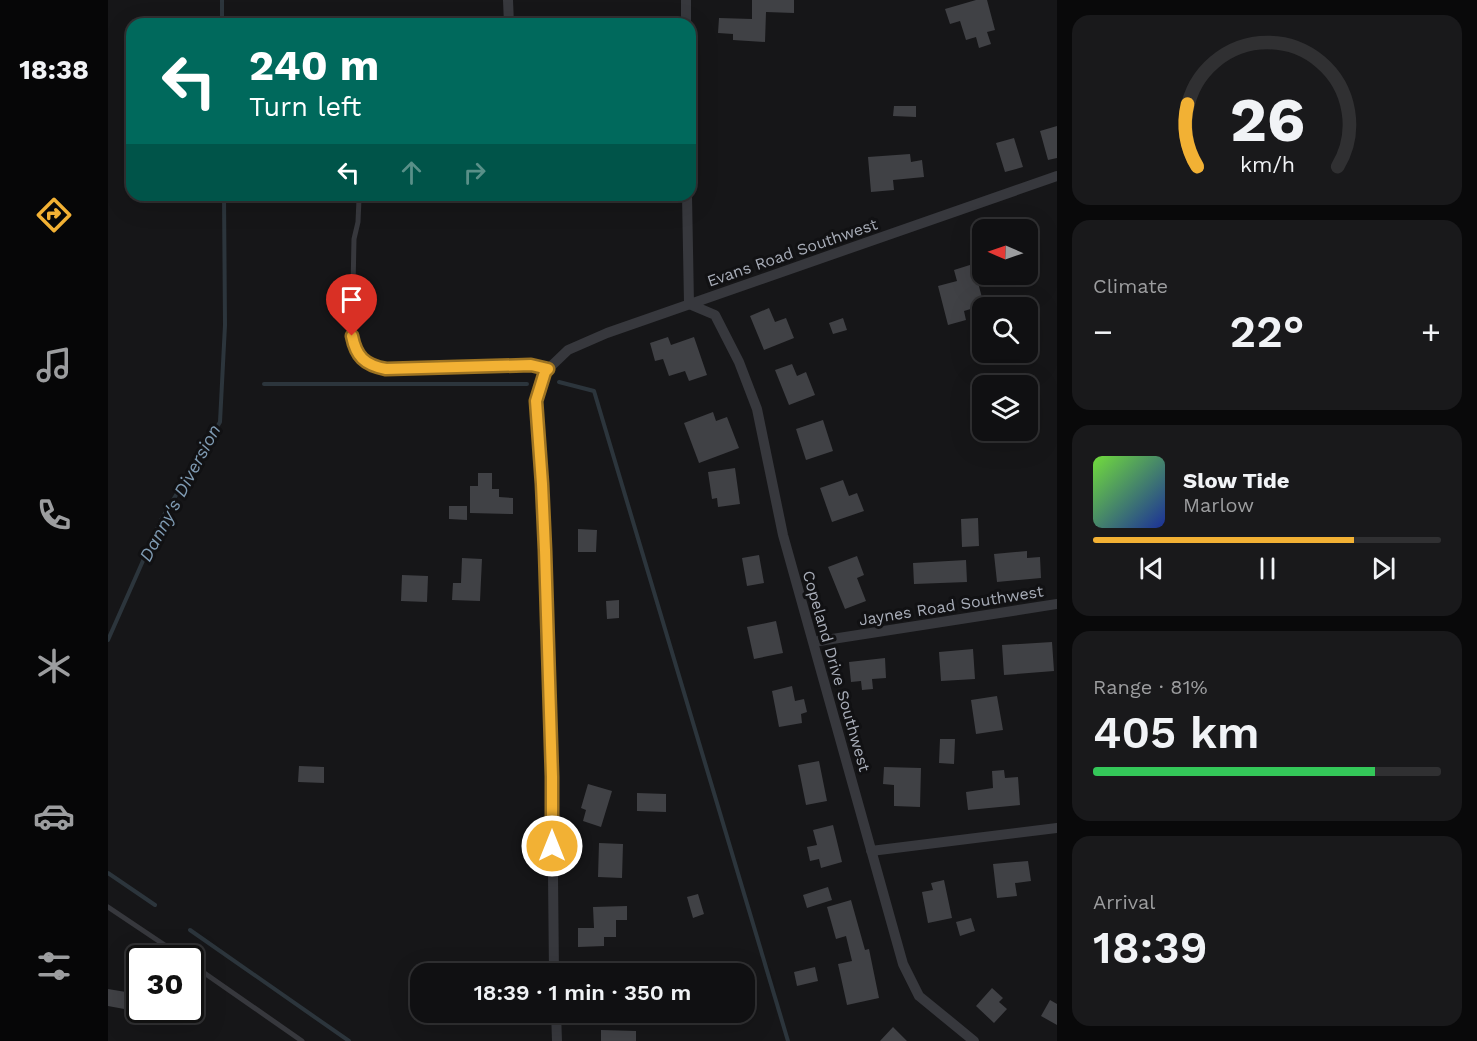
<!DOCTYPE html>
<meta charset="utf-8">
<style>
:root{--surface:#101012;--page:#19191b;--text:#f1f3f6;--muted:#9c9d9f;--line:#303032;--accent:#f2b134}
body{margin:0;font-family:"Work Sans",sans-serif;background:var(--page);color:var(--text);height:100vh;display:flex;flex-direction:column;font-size:22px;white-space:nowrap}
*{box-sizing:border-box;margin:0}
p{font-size:20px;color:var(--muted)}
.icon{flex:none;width:33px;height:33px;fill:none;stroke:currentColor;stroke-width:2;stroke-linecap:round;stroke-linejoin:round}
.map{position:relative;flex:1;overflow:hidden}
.details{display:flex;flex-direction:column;gap:15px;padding:15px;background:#09090a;width:420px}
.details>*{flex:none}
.guide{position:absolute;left:18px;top:18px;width:570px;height:183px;border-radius:18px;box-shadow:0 6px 24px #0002,0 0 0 2px var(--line);background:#00695c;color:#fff;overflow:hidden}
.needle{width:39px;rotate:272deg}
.controls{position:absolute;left:864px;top:219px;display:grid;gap:12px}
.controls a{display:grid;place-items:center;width:66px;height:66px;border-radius:12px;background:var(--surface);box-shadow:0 6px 24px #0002,0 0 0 2px var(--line);font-size:30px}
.speed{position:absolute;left:18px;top:945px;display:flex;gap:12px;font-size:30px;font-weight:700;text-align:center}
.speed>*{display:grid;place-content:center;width:78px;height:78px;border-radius:50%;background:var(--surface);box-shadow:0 6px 24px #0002,0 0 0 2px var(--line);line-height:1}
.speed .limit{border:3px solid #111;border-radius:9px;background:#fff;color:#111}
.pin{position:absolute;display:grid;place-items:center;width:51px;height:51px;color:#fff;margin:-62px -26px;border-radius:50% 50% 50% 0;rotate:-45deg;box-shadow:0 0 6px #0007}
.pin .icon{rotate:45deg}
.me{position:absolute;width:66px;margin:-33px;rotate:0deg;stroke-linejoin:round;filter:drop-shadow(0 0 4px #0008)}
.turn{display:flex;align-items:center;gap:21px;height:126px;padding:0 24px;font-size:27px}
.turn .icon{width:78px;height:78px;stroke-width:2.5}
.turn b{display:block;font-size:42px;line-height:51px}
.lanes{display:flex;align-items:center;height:57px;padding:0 24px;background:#0003;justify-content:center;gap:30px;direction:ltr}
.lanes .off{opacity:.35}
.big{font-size:45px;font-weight:600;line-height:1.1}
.details .widget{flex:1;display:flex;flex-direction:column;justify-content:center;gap:9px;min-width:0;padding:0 21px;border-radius:18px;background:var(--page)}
.details .dial{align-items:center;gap:0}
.dial svg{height:156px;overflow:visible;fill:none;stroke:var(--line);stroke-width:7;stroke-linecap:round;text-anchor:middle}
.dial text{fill:var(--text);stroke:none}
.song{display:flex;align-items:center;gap:18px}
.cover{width:72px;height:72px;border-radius:9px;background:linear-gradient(135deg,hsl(100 70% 55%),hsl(230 70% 35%))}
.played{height:6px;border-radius:3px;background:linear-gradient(90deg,var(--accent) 75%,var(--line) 75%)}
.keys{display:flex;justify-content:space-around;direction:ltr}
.heat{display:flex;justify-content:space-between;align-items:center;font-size:33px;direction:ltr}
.charge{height:9px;border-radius:4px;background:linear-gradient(90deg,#34c759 81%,var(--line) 0)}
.trip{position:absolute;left:302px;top:963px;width:345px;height:60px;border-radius:18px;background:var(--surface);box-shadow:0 6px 24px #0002,0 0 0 2px var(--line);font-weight:600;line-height:60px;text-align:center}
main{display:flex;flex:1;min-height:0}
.menu{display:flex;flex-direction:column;width:108px;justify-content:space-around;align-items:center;background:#060607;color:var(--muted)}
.menu .icon{width:42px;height:42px}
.menu .selected{color:var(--accent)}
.menu b{font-size:27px;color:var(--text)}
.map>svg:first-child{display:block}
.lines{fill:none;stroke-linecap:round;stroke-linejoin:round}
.stream{stroke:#2c353c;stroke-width:4}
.building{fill:#404145}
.service{stroke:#37383d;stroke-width:5}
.minor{stroke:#37383d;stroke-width:10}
.route-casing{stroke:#9d7322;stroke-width:15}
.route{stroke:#f2b134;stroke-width:10}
.labels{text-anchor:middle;stroke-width:6;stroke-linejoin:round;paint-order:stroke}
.street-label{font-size:16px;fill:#a8adb8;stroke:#111113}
.water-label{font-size:18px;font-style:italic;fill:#7f9bb3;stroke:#111113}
</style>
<main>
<nav class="menu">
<b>18:38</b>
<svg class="icon selected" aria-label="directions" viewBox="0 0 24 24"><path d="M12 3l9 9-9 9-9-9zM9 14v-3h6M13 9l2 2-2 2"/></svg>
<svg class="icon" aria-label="music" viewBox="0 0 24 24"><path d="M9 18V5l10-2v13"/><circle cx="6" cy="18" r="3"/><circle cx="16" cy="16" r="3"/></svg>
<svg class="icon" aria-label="phone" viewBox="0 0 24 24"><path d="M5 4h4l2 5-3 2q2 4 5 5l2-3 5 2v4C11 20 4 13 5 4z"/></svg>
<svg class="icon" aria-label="climate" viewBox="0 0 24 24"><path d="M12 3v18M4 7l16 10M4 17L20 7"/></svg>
<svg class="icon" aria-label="car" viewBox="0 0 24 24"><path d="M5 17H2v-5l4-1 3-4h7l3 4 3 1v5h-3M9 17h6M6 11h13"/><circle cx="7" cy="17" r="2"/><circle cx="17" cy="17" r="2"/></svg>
<svg class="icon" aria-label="filters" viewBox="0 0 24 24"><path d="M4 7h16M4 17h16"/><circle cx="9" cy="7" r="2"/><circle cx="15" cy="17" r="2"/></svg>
</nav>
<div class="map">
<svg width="949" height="1041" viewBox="0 0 949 1041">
<rect width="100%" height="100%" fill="#161618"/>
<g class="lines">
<!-- stream -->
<path class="stream" d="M114,0V24
M451,382L486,391L680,1041
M156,384H419
M0,640L53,520L112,422L117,325L116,195
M0,873L47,905
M82,930L241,1041"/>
</g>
<!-- building -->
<path class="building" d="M644,0H686V13L658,12L657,42L625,40V34L610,33L611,18L644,19Z
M868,0H879L887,30L879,32L883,44L871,48L868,37L858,40L852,21L842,24L837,9Z
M786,106H808V117L785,116Z
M949,126V158L940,160L932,131Z
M906,138L915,167L897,172L888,143Z
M802,154L803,162L814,160L816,177L785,180L786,190L763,192L760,157Z
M865,264L876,305L856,311L858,320L840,325L830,286L849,281L846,270Z
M661,308L667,322L678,318L686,338L656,350L642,316Z
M735,318L739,330L725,334L721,323Z
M560,337L563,345L586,337L599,375L581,381L577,371L561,376L555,359L547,361L542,343Z
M684,364L689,376L698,372L707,395L681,405L667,370Z
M605,412L608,421L619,417L631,448L591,463L576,423Z
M715,420L725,451L698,460L688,429Z
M627,468L632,504L610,507L609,498L604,499L600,472Z
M370,473H384V489H391V497L405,498V514L362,513V486H370Z
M735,480L741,496L749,493L756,511L724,522L712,488Z
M341,506H359V520L341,519Z
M870,518L871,546L854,547L853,519Z
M470,529L489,530L488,552H470Z
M919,551V558L932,557L933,578L889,582L886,554Z
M651,555L656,583L639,586L634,558Z
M749,556L756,575L749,578L758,601L737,609L720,567Z
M354,558L374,559L372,601L344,600L345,583H353Z
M858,560L859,582L806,584L805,563Z
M294,575L320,576L319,602L293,601Z
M511,600V618L499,619L498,601Z
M668,621L675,653L646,659L639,627Z
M944,642L946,671L896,675L894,645Z
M865,649L867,679L833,681L831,652Z
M777,658L778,678L764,679L765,689L754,690L753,681L743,682L741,662Z
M684,686L687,701L696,699L699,712L693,714L694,723L671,727L664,691Z
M889,696L895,730L868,734L863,700Z
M832,739H847L846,764L831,763Z
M711,761L719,801L698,805L690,765Z
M191,766L216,767V783L190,782Z
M776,767L813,768L812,807L786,806V785L775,784Z
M896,770L897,778L910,777L912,805L860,810L858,792L885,788L884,771Z
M480,784L504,791L493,827L475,821L478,810L473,808Z
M529,793L558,794V812L529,811Z
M725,825L734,862L713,868L711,859L702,861L699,847L709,845L705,830Z
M491,843L515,844L514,878L490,877Z
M920,861L923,881L907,883L909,896L889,898L885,864Z
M836,880L844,918L820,923L814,892L825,890L823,883Z
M720,887L724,900L699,908L695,895Z
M590,894L596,914L585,918L579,897Z
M743,900L757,950L761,949L771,998L739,1005L730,964L744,961L738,936L728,939L719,907Z
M519,906V920H508V937H496V946L470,947V928H486L485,907Z
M863,918L867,931L852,936L848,922Z
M608,962V974H583L582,963Z
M707,967L710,981L689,986L686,972Z
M884,988L895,998L891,1002L899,1009L886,1023L868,1006Z
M0,989L30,994L27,1011L0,1006Z
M942,1000L949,1004V1025L933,1016Z
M785,1027L799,1041H772Z
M493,1030L528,1031V1041H493Z"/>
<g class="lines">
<!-- service -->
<path class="service" d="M251,199L250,222L246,239L244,336C248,356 256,365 278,369L423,365L439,369
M0,907L76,958
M82,963L194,1041"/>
<!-- minor -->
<path class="minor" d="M400,0L401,24
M578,0V24
M579,195L581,304L607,315L631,362L649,409L675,535L795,964L811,996L866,1041
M705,642L949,604
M763,851L949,828
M446,974L444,777L434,484L428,401L437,372L460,350L499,333L949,176
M448,1012L449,1041"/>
</g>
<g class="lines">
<defs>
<path id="route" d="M244,336C248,356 256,365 278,369L423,365L440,369L437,372L428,401L434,484L437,550L444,777V846"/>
</defs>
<!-- route casing -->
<use href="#route" class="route-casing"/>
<!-- route -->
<use href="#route" class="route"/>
</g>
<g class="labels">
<!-- street labels -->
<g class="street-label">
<text transform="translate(684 252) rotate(-19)" y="6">Evans Road Southwest</text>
<text transform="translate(843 605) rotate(-9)" y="6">Jaynes Road Southwest</text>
<text transform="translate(729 671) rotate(74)" y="6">Copeland Drive Southwest</text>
</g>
<!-- water labels -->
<g class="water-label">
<text transform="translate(72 493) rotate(-62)" y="6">Danny's Diversion</text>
</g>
</g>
</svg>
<div class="controls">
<a><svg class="needle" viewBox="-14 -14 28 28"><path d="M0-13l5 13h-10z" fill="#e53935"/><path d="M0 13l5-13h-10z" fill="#9c9d9f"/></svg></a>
<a><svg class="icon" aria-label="search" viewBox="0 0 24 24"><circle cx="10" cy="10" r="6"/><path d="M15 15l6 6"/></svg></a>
<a><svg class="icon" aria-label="layers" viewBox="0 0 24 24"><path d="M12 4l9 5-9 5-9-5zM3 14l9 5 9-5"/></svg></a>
</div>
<div class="speed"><div class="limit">30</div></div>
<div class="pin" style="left:244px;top:336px;background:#d93025"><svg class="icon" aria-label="arrive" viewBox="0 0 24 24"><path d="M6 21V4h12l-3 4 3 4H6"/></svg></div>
<svg class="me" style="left:444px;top:846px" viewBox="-20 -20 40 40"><circle r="17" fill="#f2b134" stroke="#fff" stroke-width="3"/><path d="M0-11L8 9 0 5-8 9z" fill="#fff"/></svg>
<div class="trip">18:39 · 1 min · 350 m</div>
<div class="guide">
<div class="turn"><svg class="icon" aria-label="left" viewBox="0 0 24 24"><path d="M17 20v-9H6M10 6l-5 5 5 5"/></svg><div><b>240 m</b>Turn left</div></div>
<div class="lanes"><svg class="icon" aria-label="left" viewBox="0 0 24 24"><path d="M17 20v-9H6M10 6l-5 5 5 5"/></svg><svg class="icon off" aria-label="ahead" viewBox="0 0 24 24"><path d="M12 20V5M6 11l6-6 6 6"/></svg><svg class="icon off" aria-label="right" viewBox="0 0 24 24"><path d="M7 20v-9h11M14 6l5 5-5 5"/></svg></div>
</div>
</div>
<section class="details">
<div class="widget dial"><svg viewBox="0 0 100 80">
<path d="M14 69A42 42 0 1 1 86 69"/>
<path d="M14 69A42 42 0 0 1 9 37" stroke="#f2b134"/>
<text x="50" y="56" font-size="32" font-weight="700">26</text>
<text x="50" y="72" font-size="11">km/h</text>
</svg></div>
<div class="widget"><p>Climate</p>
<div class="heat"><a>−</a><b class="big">22°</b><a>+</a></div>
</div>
<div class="widget">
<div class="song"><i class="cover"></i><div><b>Slow Tide</b><p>Marlow</p></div></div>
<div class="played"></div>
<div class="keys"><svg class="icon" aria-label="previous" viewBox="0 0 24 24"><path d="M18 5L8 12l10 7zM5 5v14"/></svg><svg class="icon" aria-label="pause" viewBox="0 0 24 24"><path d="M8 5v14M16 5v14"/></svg><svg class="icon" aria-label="next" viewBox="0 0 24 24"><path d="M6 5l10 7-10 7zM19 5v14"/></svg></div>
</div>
<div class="widget"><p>Range · 81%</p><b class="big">405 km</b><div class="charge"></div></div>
<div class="widget"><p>Arrival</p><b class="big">18:39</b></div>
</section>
</main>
